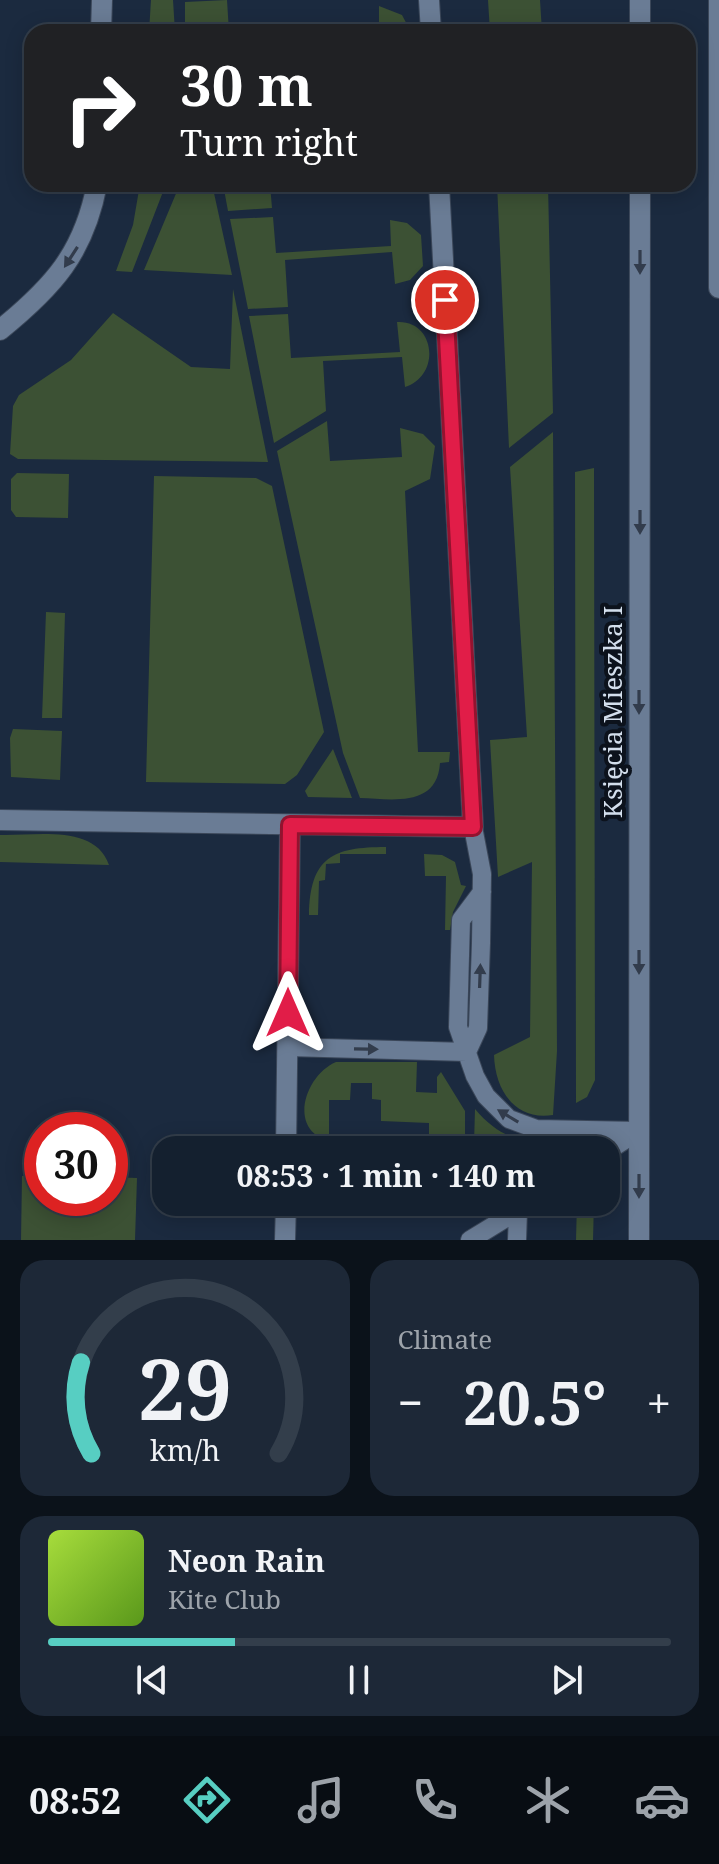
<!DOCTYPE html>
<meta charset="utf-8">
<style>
:root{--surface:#14202f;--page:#1d2837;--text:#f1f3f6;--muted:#9da3aa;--line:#333e4b;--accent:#57cec2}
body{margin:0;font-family:"Noto Serif",serif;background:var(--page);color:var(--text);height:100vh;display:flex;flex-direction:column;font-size:30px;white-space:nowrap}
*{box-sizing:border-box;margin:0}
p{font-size:26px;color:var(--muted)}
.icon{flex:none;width:44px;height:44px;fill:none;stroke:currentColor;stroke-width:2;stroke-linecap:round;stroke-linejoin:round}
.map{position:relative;height:1240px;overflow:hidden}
.panel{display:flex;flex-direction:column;gap:20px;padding:20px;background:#0b121a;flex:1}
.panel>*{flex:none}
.banner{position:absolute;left:24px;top:24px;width:672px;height:168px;border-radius:24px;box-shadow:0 4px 20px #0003,0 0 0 2px var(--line);background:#202124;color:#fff;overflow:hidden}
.speed{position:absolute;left:24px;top:1112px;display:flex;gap:16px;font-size:40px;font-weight:700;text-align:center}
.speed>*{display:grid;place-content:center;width:104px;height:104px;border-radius:50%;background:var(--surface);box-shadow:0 4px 20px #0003,0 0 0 2px var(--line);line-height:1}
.speed .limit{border:12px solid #d22;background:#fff;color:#111}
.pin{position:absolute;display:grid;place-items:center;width:68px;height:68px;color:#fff;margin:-34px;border:4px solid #fff;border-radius:50%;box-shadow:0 2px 8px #0007}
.me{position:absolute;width:88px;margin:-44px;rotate:0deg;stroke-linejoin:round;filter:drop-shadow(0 0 6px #0008)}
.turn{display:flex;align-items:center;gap:28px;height:168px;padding:0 24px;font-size:36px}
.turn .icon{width:104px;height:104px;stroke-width:2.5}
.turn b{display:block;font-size:56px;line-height:68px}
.big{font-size:60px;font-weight:700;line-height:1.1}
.panel .widget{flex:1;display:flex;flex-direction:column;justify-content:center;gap:12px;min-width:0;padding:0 28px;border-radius:24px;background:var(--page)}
.panel .dial{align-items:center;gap:0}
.dial svg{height:208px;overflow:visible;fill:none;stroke:var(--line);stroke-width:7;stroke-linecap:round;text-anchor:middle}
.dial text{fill:var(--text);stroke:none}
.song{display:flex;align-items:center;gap:24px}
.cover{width:96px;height:96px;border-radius:12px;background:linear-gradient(135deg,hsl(80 70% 55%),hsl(90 70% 35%))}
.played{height:8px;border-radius:4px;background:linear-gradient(90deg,var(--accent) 30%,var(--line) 30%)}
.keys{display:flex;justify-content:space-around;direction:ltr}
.heat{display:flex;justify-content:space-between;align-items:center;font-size:44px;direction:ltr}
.panel .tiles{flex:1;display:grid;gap:20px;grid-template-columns:1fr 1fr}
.widget:last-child{grid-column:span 2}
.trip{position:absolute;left:152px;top:1136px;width:468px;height:80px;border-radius:24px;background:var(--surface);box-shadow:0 4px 20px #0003,0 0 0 2px var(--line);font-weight:700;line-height:80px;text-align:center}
.dock{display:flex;height:128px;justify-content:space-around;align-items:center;background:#080d13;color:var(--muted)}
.dock .icon{width:56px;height:56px}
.dock .on{color:var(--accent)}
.dock b{font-size:36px;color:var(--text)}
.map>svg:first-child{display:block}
.green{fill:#3c5134}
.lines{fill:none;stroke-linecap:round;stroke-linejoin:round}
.lane-casing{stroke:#3b4759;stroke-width:20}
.street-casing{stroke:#3b4759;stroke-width:22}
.secondary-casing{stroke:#3b4759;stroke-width:22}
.lane{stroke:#6a7c95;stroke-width:18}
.street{stroke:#6a7c95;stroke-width:20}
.secondary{stroke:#6a7c95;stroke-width:20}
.oneway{fill:#323c4c}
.route-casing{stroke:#92132f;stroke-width:20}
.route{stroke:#e11d48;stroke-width:14}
.labels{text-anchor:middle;stroke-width:8;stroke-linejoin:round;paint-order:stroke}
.street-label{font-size:26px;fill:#d3deec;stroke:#0c121c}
</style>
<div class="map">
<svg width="719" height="1240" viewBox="0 0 719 1240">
<rect width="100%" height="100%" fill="#1b2a3f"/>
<!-- green -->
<path class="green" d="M151,0H173L175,32H149Z
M227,0L229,32H194L193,23L185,22V2Z
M488,0H540L542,32H490Z
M379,6L402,15L411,32H379Z
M140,184H166L132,272L116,271L133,225Z
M180,184H212L232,275L144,270Z
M223,184H270L272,208L228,211Z
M497,184H548L553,413L509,448Z
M273,217L276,253L391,246L390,220L407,223L421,235L423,266L410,280L395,284L392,252L285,260L288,307L248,309L230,219Z
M233,289L268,462L18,459L10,454L13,406L19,395L71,360L113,313L191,367L230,369Z
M288,314L291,358L400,352L397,322C436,320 441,376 405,387L402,357L323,361L326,411L274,443L249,316Z
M327,421L330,461L402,457L400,428L423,434L435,446L430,479L405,491L418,752H450L449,762L440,763C437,808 392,799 360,798L343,753L277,451Z
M553,432L557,1051L553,1115C514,1121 495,1089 494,1055L530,1037L532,862L498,877L490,740L527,737L510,467Z
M594,468L595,1080L587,1097L576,1103L575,472Z
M17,473L69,474L68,518L16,517L11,510V479Z
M154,476L256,478L272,486L324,732L297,775L285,784L146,782Z
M46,612L65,613L62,718H42Z
M13,729L62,731L60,780L11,777L10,738Z
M333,749L352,798L308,797L305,791Z
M0,835C36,836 95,824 109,865L0,862Z
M386,847V854H340V863L326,864L325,880L319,881L318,915H309C310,857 333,847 386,847Z
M424,854L442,855L455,862L461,885L466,886L453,912L450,930H445L446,876H425Z
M336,1062H417L416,1092L437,1093V1077L441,1072L465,1111V1143L429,1142V1123L381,1121V1100L372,1099V1083H351L350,1100H329V1141C287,1130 305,1075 336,1062Z
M475,1109C497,1135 515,1140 548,1146L549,1150L474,1144Z
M22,1176H42V1198H110V1177L137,1178L135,1240H21Z
M577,1202H594L593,1240H576Z"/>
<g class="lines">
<defs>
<path id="lane" d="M482,892L461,920L458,1027L475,1076L486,1096L509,1119L536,1129L639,1131
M288,1047L467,1052
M467,1052L478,1028L481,943L482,874L473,827
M606,1152L636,1133
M470,1240L532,1202
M517,1240L518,1212"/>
<path id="street" d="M429,0L431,32
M101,32L102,0
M0,330C53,287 84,253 97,184
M0,820L473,827L439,184
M286,1150L290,825
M285,1240L286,1202"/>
<path id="secondary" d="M719,0V288
M640,32V0
M639,1240L640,184"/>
</defs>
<!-- lane casing -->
<use href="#lane" class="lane-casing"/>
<!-- street casing -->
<use href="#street" class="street-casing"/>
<!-- secondary casing -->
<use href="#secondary" class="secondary-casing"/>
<!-- lane -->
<use href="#lane" class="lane"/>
<!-- street -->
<use href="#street" class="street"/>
<!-- secondary -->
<use href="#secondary" class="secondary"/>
</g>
<!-- one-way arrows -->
<defs><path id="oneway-solid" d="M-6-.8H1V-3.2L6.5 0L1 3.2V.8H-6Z" transform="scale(2)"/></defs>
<g class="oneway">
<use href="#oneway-solid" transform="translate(71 257) rotate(123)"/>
<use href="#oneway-solid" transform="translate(640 262) rotate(90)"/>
<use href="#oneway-solid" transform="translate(640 522) rotate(90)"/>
<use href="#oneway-solid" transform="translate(639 702) rotate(90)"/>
<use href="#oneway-solid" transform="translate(639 962) rotate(90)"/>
<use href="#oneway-solid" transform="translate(480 976) rotate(-88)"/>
<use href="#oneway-solid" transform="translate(366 1049) rotate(1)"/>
<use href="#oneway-solid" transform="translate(508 1116) rotate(-149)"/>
<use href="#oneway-solid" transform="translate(639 1186) rotate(90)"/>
</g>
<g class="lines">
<defs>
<path id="route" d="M288,1013L290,825L473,827L445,300"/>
</defs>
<!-- route casing -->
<use href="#route" class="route-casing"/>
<!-- route -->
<use href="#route" class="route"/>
</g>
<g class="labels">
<!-- street labels -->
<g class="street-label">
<text transform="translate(613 712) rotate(-90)" y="9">Księcia Mieszka I</text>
</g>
</g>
</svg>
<div class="speed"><div class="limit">30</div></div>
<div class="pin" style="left:445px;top:300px;background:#d93025"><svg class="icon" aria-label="arrive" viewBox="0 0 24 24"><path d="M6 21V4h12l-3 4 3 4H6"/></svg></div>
<svg class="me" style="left:288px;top:1013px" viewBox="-20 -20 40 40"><path d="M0-17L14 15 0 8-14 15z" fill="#e11d48" stroke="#fff" stroke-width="4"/></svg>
<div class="trip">08:53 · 1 min · 140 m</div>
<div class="banner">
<div class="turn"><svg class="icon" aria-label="right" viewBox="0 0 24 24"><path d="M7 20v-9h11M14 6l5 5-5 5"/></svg><div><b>30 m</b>Turn right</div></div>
</div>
</div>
<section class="panel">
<div class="tiles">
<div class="widget dial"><svg viewBox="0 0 100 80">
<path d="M14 69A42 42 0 1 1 86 69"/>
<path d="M14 69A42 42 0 0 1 10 34" stroke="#57cec2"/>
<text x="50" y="56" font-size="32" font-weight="700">29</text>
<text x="50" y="72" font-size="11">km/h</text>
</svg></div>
<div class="widget"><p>Climate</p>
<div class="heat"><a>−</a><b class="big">20.5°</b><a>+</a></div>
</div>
<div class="widget">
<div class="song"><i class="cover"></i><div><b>Neon Rain</b><p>Kite Club</p></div></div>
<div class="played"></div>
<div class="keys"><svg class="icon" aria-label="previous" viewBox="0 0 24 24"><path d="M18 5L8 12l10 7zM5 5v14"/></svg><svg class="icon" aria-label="pause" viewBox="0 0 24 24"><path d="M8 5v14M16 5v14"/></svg><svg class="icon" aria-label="next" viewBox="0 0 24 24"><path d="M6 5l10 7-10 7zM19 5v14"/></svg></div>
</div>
</div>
</section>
<nav class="dock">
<b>08:52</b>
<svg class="icon on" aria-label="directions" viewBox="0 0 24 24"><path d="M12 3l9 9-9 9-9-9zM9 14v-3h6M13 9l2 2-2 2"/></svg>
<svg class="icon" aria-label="music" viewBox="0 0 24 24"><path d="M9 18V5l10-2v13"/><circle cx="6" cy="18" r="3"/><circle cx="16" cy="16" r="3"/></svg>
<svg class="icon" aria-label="phone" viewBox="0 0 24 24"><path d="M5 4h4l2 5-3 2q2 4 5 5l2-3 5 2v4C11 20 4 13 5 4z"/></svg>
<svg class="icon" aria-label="climate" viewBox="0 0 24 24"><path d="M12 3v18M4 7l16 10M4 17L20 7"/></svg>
<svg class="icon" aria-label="car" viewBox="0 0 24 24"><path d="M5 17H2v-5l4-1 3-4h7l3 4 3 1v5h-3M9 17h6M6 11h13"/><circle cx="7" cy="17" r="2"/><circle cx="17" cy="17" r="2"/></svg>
</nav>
